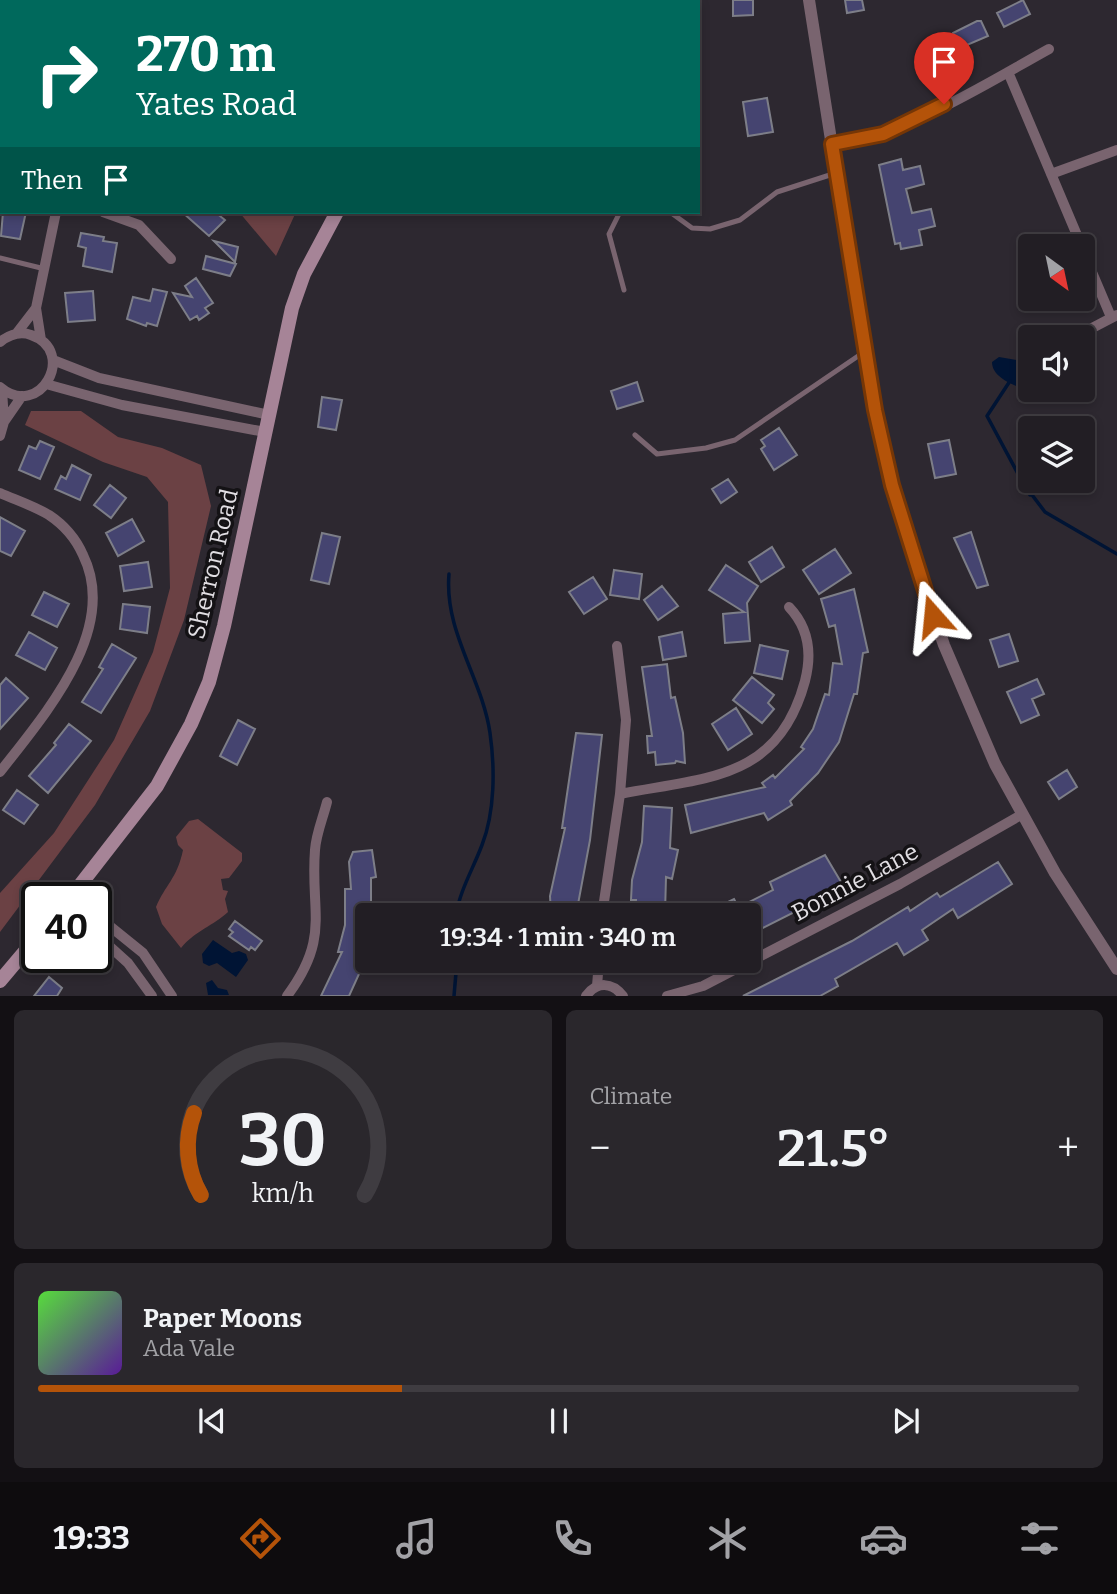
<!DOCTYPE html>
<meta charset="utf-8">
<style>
:root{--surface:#221e24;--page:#2a272c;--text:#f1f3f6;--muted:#a2a2a6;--line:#3f3c41;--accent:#b45309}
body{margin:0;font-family:Bitter,serif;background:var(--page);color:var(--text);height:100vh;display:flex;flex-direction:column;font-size:26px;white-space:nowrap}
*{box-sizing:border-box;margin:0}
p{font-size:23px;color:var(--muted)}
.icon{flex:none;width:38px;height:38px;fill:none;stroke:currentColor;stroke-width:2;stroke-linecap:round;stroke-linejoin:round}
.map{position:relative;height:996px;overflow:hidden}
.drawer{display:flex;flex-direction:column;gap:14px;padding:14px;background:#131014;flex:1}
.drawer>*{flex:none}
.top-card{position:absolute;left:0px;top:0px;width:700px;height:214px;box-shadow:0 4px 10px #0003,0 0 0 2px var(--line);background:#00695c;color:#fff;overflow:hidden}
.needle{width:46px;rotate:147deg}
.buttons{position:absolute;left:1018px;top:234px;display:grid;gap:14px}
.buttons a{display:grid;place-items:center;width:77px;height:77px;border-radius:7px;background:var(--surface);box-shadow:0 4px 10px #0003,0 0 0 2px var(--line);font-size:35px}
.speed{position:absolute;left:21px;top:882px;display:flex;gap:14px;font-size:35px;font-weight:700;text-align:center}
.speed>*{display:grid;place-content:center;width:91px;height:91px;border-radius:50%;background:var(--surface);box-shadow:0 4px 10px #0003,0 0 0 2px var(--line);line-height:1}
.speed .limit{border:4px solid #111;border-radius:10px;background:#fff;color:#111}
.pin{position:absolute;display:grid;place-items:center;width:60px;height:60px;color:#fff;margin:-72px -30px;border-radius:50% 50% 50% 0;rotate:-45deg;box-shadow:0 0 7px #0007}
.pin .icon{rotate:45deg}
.me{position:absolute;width:77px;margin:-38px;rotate:342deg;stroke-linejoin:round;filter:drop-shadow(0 0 5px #0008)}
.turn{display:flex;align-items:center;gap:24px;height:147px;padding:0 21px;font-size:32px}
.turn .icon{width:91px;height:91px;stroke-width:2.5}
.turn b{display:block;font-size:49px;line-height:60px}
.then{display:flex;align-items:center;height:66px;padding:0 21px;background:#0003;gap:14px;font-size:26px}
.big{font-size:52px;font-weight:600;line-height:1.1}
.drawer .card{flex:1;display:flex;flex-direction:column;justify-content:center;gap:10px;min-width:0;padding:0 24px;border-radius:10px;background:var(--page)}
.drawer .dial{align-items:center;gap:0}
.dial svg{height:182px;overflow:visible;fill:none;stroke:var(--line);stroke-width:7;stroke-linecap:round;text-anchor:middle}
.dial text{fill:var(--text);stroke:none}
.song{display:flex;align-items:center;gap:21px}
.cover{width:84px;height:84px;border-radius:10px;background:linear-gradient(135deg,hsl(110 70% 55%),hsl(270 70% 35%))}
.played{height:7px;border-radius:4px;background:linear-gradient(90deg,var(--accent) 35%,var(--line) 35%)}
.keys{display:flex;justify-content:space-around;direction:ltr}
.heat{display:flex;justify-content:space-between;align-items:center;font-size:38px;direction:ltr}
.drawer .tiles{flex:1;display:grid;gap:14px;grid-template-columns:1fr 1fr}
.card:last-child{grid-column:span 2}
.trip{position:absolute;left:355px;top:903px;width:406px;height:70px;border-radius:7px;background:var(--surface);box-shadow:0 4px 10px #0003,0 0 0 2px var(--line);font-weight:600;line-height:70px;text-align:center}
.menu{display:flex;height:112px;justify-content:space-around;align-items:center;background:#0e0c0e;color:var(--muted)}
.menu .icon{width:49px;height:49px}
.menu .current{color:var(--accent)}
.menu b{font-size:32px;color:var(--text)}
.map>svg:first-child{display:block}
.green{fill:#6b4144}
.water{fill:#001434}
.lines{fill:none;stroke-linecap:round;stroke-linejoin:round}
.stream{stroke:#001434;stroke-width:3.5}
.building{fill:#454470;stroke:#7d7e88;stroke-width:2}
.service{stroke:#79646f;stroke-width:5}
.minor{stroke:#79646f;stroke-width:10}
.tertiary{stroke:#79646f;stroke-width:12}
.secondary{stroke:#a68497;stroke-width:14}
.route-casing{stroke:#753606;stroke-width:18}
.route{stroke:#b45309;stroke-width:12}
.labels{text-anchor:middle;stroke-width:7;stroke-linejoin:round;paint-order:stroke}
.street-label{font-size:24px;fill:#e1dee3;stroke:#141215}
</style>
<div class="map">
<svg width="1117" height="996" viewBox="0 0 1117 996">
<rect width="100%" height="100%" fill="#2d2830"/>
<!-- green -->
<path class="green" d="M170,0H420L169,2Z
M239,212H296L276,256Z
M31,411H81L118,437L162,448L201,465L211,506L184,620L150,711L95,805L0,932V893L54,833L114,740L153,652L170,588L168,502L147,477L103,462L25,425Z
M198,819L242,853V861L229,878L221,879L223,890L228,891L225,899L228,912C213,926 196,930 181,948L162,924L156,907C165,885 177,879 183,850L178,845L176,837L189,821Z"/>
<!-- water -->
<path class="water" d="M999,357L1023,361L1031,368L1029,385L1021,388C1009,383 992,376 992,362Z
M213,940L232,953L239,951L246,954L248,960L236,977L217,963L209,966L203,963L202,954Z
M212,980L218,988L227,990L229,995H208L206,983Z"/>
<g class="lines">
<!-- stream -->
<path class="stream" d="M1010,381L987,416L1023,483L1045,512L1117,554
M1047,429L1049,416
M1030,495L1036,481
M449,574C444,632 482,678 490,733C495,768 495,812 482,845C473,869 460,890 456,915
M454,996L457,961"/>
</g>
<!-- building -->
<path class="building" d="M733,0H753V15L733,16Z
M845,0H862L864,10L847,13Z
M1023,0L1030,14L1004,27L997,13Z
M977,21H981L988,36L960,48L953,33Z
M767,98L773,132L748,136L743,102Z
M901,159L903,170L920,166L924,184L906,189L912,213L931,209L935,226L919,230L922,245L901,249L900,243L895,244L879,165Z
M3,212H26L20,239L1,236Z
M182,212H215L225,220L209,236Z
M81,233L104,237L103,241L117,243L112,272L83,266L86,248L78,246Z
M214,241L238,247L235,262Z
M206,256L236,264L230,276L203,269Z
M196,278L213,303L205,308L209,313L199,320L197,316L190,320L173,293L192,297L185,286Z
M153,289L167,292L157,326L147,323L146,326L127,319L133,297L150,301Z
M93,291L95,320L68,322L65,293Z
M637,382L643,401L617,409L611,391Z
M322,397L342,400L336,430L318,427Z
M779,428L797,455L774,470L761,449L765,446L761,440Z
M949,440L956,474L935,478L928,444Z
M40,441L54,447L40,479L19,470L29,446L36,449Z
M72,465L91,475L80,500L55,489L61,476L66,479Z
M728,479L737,492L721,503L712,489Z
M110,485L126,498L111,518L94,505Z
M0,517L25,531L11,556L0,551Z
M132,519L144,541L118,556L106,533Z
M971,532L988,585L977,588L954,538Z
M322,533L340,537L329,584L311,580Z
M772,547L784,567L761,582L749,562Z
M835,549L851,573L819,594L803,570Z
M148,562L152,587L124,591L120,566Z
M726,565L758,586L747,603L750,641L725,643L723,614L744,612L709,590Z
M614,570L642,574L639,599L610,595Z
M593,577L607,599L584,614L569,592Z
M662,586L678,606L658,620L644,600Z
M854,589L868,652L863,653L857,694H854L839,742L818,773L790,801L792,805L768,820L764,813L691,833L685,805L765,787L762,783L773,775L775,778L804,749L801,747L813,729L825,694L829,695L833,663L842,664L835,625L829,627L821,599Z
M44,592L69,604L57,627L32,615Z
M123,604L150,607L147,633L120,629Z
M29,632L57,648L45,670L16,655Z
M682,632L686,656L663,660L659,637Z
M1009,634L1018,661L999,667L990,640Z
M112,644L136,658L101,713L82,702L103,669L99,667Z
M760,645L788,651L782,679L754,673Z
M667,664L671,698L675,697L683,733L685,763L676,761L675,763L656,765L655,752L648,753L647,736H652L642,667Z
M752,677L774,695L768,703L774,709L762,723L733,700Z
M6,678L28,698L0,729V685Z
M1037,679L1044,694L1032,699L1039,715L1021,723L1007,692Z
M736,708L752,734L728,750L712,724Z
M238,720L255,729L237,765L220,756Z
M69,724L91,741L48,793L29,776L56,745L54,743Z
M576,733L602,735L590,840L576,915H551L550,896L565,828H562Z
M1067,770L1077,787L1059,799L1048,782Z
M17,790L38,805L24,824L3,810Z
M644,806L672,808L670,848L678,850L672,879L666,877L665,914L635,913L636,900H631L632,880L642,842Z
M372,850L376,877L371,878V915H368L364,963L349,996H321L342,952H338L345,925V889H351L349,862L353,852Z
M825,855L844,887L749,935V902L773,890L770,882Z
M998,862L1012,884L958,918L953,909L922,930L928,940L904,955L897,943L835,979L838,986L820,996H743L852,941L908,907L910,911L937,893L940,897Z
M734,899L742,915H701Z
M235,921L262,941L255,950L251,947L249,950L229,936L233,932L229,929Z
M549,961H575V973L549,972Z
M49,977L62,988L57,996H34Z"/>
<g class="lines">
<!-- service -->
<path class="service" d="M587,2L590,0
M620,212L609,234L624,290
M670,212L692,228L710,229L740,220L777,192L836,173
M0,258L45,269
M635,435L657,454L706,448L735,440L864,352"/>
<!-- minor -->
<path class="minor" d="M32,0V2
M1008,72L1082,247
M832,144C909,134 982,86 1049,49
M1051,174L1117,150
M103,212L139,225L171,259
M1083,251L1111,317
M16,334L36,308
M1073,338L1117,315
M41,340L36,308L56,212
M0,342C9,335 20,331 31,335C78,351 40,421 0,387
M53,360L99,378L269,415
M46,384L122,405L265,432
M2,389L4,422
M0,436L4,422L22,396
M0,493C16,500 34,506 49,515C64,525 76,539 83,555C120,630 44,715 0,772
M620,794C706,777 778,781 805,681C812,654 809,628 789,607
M96,915L143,953L172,996
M602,915L620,794L626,720L617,646
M96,934L128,963L152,996
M597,986L599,961
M287,996C331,937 310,912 315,850C316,834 323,818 327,802
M586,996C597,981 612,982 623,996
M667,996L703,986L900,884L1021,815"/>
<!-- tertiary -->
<path class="tertiary" d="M809,0L868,375L892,485L912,551L944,645L995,764L1055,873L1117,969"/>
<!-- secondary -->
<path class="secondary" d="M467,2L468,0
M70,898L157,786L191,724L209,682L224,626L292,308L304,274L337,212
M0,981L37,937"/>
</g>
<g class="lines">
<defs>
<path id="route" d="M933,616L892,485L875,410L832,144L883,134L944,104"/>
</defs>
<!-- route casing -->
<use href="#route" class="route-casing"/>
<!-- route -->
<use href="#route" class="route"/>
</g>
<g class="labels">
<!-- street labels -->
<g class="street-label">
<text transform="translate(213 564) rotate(-77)" y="8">Sherron Road</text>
<text transform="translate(855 882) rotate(-28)" y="8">Bonnie Lane</text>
</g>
</g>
</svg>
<div class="buttons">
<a><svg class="needle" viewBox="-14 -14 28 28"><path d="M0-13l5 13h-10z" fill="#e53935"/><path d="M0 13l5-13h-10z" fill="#a2a2a6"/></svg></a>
<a><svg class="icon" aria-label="sound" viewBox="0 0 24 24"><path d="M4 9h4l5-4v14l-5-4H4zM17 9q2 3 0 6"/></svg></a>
<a><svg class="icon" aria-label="layers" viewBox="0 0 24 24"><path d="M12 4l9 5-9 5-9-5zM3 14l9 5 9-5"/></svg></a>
</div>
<div class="speed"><div class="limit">40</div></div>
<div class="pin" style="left:944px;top:104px;background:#d93025"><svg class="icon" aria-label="arrive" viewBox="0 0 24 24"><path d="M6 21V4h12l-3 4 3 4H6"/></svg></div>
<svg class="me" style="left:933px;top:616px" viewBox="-20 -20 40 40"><path d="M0-17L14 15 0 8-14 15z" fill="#b45309" stroke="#fff" stroke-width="4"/></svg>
<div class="trip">19:34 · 1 min · 340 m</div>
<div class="top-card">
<div class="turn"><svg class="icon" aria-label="right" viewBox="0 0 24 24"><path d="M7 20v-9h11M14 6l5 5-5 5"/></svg><div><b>270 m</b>Yates Road</div></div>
<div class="then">Then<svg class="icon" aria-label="arrive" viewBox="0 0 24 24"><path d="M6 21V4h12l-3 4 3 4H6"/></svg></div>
</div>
</div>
<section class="drawer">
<div class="tiles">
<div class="card dial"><svg viewBox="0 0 100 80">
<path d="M14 69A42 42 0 1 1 86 69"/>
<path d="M14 69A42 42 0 0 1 11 33" stroke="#b45309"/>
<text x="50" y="56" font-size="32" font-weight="700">30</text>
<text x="50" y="72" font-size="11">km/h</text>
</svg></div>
<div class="card"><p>Climate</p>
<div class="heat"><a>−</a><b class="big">21.5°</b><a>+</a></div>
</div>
<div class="card">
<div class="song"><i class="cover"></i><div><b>Paper Moons</b><p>Ada Vale</p></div></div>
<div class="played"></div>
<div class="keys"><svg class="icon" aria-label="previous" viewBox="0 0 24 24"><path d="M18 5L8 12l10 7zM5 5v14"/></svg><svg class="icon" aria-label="pause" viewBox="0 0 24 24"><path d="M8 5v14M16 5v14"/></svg><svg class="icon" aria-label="next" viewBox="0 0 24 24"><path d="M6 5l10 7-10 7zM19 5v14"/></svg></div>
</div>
</div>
</section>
<nav class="menu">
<b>19:33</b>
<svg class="icon current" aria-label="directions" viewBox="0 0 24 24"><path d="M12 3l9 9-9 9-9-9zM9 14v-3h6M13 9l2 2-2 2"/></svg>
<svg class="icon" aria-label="music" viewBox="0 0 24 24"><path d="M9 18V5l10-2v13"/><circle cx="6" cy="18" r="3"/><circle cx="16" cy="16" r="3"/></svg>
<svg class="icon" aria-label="phone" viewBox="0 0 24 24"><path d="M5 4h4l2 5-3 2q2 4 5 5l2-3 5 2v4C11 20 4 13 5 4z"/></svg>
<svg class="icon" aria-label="climate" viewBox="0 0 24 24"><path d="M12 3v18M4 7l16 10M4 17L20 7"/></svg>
<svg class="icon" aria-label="car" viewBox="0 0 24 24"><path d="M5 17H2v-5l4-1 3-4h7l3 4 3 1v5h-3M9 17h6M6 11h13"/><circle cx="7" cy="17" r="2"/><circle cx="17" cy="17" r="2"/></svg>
<svg class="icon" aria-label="filters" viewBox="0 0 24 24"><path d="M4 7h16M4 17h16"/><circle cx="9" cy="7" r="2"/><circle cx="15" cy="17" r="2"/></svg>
</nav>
